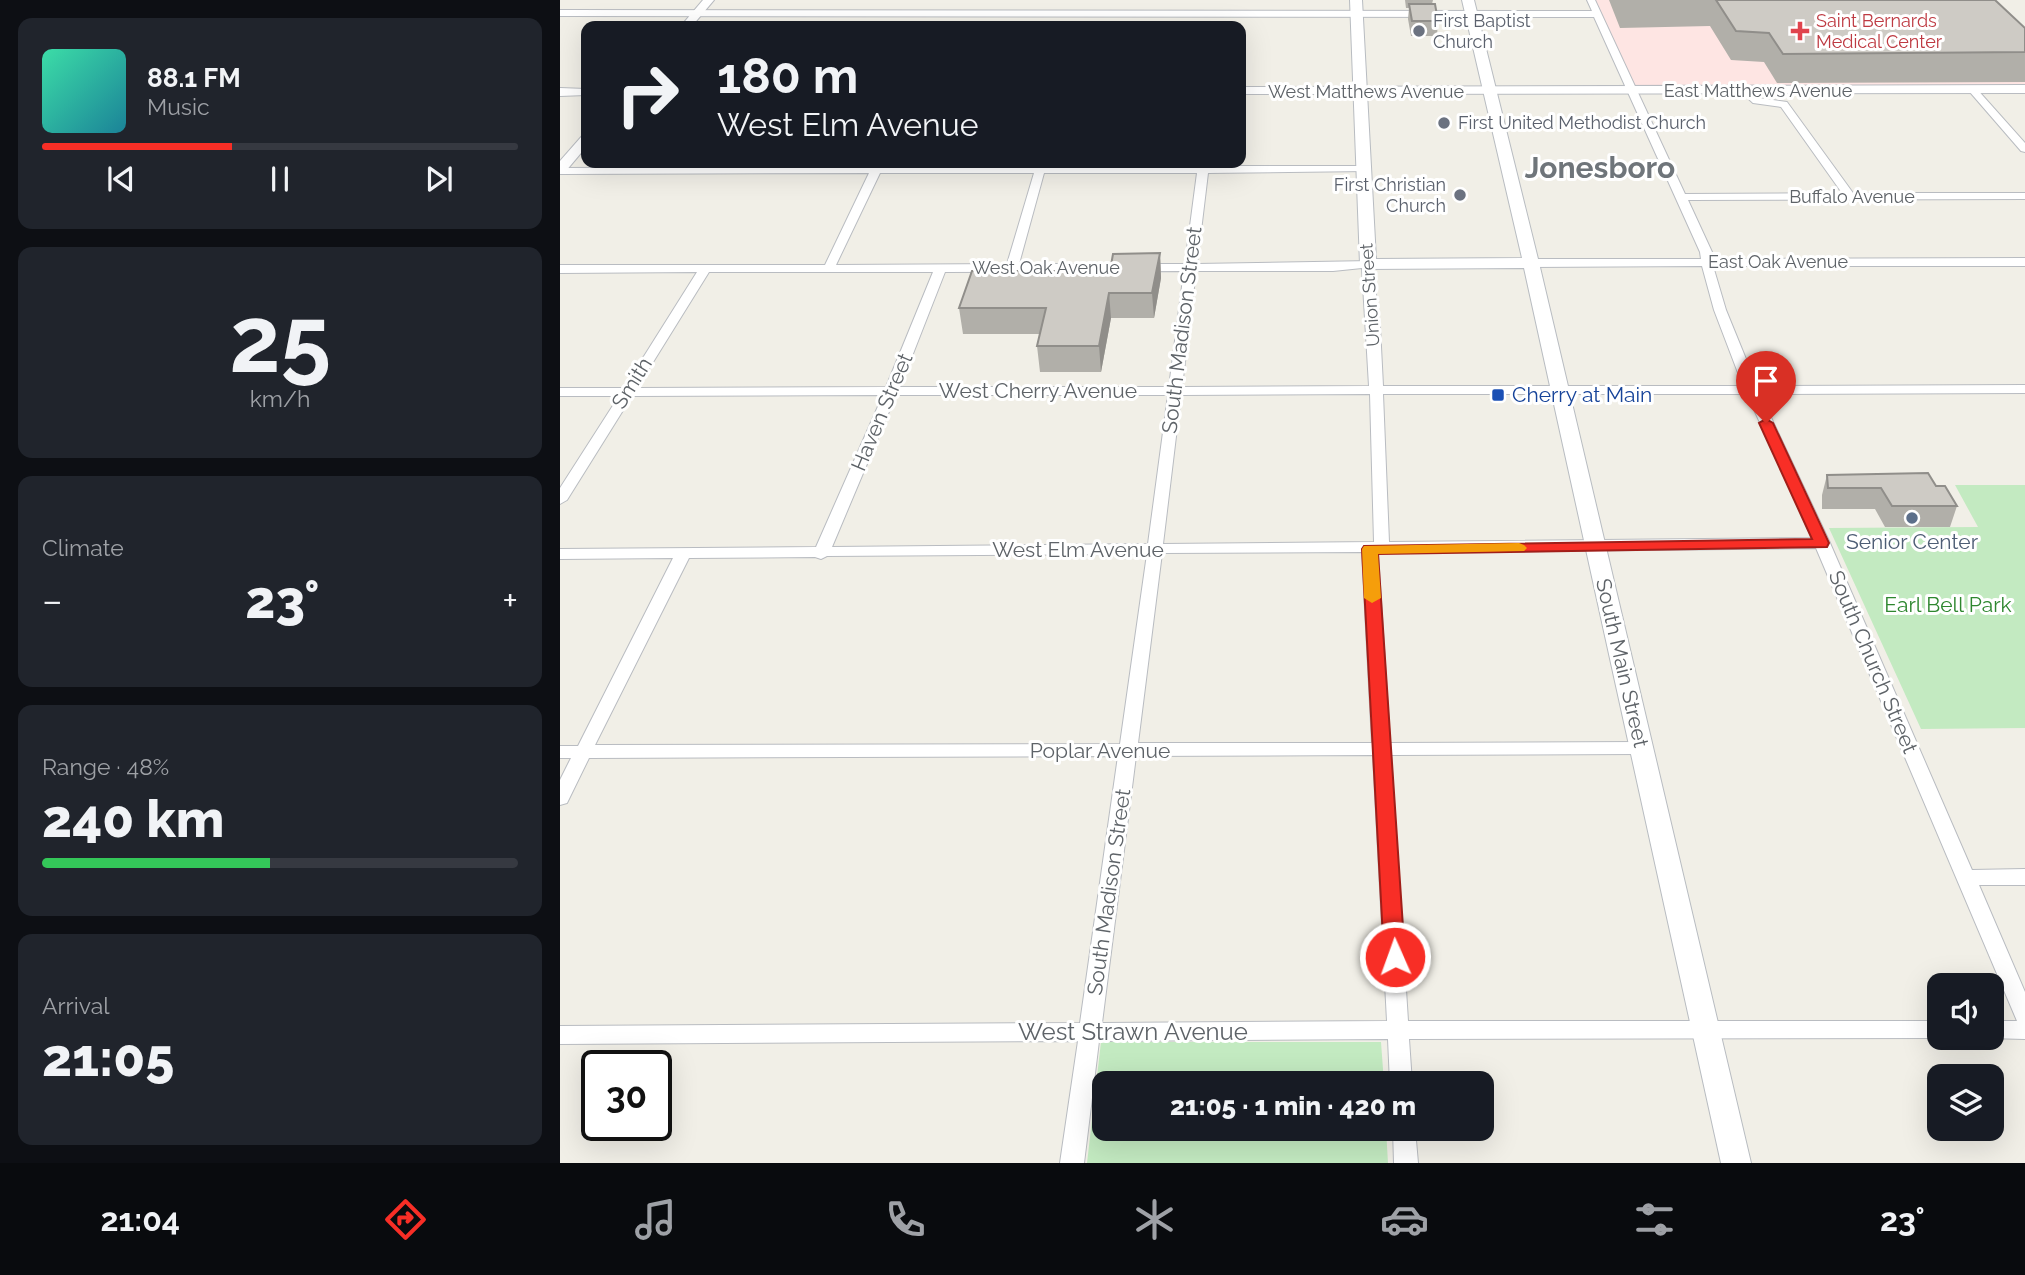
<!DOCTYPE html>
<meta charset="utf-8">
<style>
:root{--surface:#171b24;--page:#20242c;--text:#f1f3f6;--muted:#9ea1a6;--line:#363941;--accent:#f82e26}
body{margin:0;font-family:Raleway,sans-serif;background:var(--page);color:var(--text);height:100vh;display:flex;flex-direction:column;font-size:26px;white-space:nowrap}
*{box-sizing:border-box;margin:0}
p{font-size:23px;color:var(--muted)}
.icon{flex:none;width:38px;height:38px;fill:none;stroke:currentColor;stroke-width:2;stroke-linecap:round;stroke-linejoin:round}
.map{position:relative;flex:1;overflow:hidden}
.drawer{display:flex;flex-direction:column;gap:18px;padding:18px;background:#0d0f14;width:560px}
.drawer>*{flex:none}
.guide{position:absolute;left:21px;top:21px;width:665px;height:147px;border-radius:14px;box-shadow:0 7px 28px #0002;background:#171b24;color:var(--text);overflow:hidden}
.tools{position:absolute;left:1367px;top:973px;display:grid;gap:14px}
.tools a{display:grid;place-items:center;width:77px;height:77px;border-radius:14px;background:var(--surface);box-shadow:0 7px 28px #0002;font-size:35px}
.speed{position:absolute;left:21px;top:1050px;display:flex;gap:14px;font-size:35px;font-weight:700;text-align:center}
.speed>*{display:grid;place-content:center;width:91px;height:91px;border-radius:50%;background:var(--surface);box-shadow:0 7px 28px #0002;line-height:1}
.speed .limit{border:4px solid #111;border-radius:10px;background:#fff;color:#111}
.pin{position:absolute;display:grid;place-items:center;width:60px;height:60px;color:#fff;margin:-72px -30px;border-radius:50% 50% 50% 0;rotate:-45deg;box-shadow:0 0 7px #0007}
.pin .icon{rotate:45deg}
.me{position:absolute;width:77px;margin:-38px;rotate:358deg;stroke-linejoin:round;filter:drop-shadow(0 0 5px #0008)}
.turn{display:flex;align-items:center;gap:24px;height:147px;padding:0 21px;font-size:32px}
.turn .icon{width:91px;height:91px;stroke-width:2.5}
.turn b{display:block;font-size:49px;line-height:60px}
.big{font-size:52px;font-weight:800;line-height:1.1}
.drawer .tile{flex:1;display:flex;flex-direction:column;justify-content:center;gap:10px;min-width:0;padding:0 24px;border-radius:14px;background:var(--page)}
.drawer .dial{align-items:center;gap:0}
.dial b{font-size:91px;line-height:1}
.song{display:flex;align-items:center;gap:21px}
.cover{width:84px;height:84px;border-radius:10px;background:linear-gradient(135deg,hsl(160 70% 55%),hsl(190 70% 35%))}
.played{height:7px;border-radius:4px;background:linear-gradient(90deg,var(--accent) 40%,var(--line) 40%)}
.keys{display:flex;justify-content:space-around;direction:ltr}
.heat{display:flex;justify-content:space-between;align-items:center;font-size:38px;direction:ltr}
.charge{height:10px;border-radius:5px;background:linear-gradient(90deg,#34c759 48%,var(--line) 0)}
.trip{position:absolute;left:532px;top:1071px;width:402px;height:70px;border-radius:14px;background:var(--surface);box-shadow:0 7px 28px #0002;font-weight:800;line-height:70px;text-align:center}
.tab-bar{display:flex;height:112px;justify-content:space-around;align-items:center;background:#090b0e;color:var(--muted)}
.tab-bar .icon{width:49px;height:49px}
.tab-bar .on{color:var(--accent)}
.tab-bar b{font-size:32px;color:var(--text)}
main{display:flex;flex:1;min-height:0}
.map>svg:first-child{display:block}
.medical{fill:#fee5e3}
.green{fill:#c3eac1}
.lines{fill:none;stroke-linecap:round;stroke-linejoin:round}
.minor-casing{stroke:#b9bcc1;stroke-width:2}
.tertiary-casing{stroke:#b9bcc1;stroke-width:2}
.secondary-casing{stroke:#b8bcc1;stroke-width:2}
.minor{fill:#fff;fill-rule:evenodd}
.tertiary{fill:#fff;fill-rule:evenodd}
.secondary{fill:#fff;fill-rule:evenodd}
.wall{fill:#b1afa9}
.shaded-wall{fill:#908e8a}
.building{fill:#cecbc5;stroke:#908e8a;stroke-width:2}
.route{fill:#f82e26;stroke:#a11e19;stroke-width:2}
.slow{fill:#f59e0b}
.worship-dot{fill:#6b7280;stroke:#fff;stroke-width:2.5}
.health-dot{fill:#e0444e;stroke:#fff;stroke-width:2.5}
.transit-dot{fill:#1a4fb4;stroke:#fff;stroke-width:2.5}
.service-dot{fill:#5c6f8a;stroke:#fff;stroke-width:2.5}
.labels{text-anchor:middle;stroke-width:6;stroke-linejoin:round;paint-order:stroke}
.far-worship-label{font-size:18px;fill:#5b616d;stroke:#fff;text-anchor:start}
.far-health-label{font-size:18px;fill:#be3a42;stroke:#fff;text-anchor:start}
.far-street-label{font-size:18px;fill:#5e6368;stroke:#fff}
.street-label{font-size:21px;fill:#5e6368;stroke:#fff}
.transit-label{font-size:21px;fill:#164399;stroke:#fff;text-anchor:start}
.service-label{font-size:21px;fill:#4e5e75;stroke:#fff}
.park-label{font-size:21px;fill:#2e872f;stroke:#fff}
.near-street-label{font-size:24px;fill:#5e6368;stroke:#fff}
.far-town-label{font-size:30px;font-weight:bold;fill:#6f757a;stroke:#fff}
</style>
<main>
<section class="drawer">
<div class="tile">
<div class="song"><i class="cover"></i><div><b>88.1 FM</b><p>Music</p></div></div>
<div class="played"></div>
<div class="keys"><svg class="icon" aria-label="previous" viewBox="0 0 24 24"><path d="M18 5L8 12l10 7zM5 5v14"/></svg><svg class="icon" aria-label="pause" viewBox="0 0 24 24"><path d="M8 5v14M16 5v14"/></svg><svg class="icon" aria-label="next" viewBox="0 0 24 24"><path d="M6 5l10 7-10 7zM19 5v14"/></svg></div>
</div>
<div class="tile dial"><b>25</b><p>km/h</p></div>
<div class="tile"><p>Climate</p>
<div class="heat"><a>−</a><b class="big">23°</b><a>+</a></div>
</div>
<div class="tile"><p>Range · 48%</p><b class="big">240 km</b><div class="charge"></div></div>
<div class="tile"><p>Arrival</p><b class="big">21:05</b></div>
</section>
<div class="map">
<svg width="1465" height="1163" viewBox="0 0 1465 1163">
<rect width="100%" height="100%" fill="#f1efe7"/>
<!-- medical -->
<path class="medical" d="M1031,0H1405L1465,63V88L1073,91Z"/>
<!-- green -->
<path class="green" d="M1395,485H1465V728L1361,729L1269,528L1418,527Z
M541,1042H821L824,1083H544V1129H826L828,1163H527Z"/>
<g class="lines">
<defs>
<path id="minor" d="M1027,0H1035L1125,194L1282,193L1221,107L1193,103L1180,91L1185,88L1199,98L1227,102L1293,193H1465V199L1128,200L1152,252L1153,259L1465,258V266H1153L1166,310L1197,386L1465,385V393L1200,394L1270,543L1412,870L1465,869V885H1419L1465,992V1039L1428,1038H1432V1021H1457L1256,548L818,553L830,743L1080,742L1086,744L1089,748L1086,752L1080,754L831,755L848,1021H1379V1038H1383L849,1039L852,1083H830L828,1039L539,1041L524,1163H500L518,1041L0,1044V1026L520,1023L558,756L29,758L7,803L0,805V780L11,758H0V746H18L113,558L0,559V549L256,547L323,395L72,396L7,500L0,504V488L59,396H0V388H64L137,272L0,273V265H265L309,173L0,174V168L314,167L317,163H325V167H476L477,163H487L486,167L638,166L639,163H649V166H803L808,169L807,171L648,173L637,264L812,261L820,327L823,386H1183L1154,310L1142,266L971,267L965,263L971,259H1141L1140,252L1034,17L0,16V10L1032,11ZM320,173H474L447,264L276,265ZM484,173H637L625,264H459ZM802,268L809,386L622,387L636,271H773ZM624,271L609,387H340L385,272ZM149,272H373L326,387L77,388ZM810,394L814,542L603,544L621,395ZM823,394H1187L1252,538L829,542ZM336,395H608L588,544L272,547ZM802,552L812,743H578L602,553ZM587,554L560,744L35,745L129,558L255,557L261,559L267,556ZM813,755L827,1021L542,1023L576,756Z
M1409,87H1415L1465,143V152L1461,151L1409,91Z
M833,1129H855L858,1163H834Z"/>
<path id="tertiary" d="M143,0H154L132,26H121Z
M1465,85V93L681,94V87Z
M0,88L26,89V95L0,96Z
M26,135V147L5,172L0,173V161L22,136Z"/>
<path id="secondary" d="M790,0H802L816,259L962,258L902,0H914L979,263L1191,1163H1161L964,268L808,269L800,264Z"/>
</defs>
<!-- minor casing -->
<use href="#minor" class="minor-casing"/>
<!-- tertiary casing -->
<use href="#tertiary" class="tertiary-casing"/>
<!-- secondary casing -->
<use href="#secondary" class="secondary-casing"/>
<!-- minor -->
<use href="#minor" class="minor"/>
<!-- tertiary -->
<use href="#tertiary" class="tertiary"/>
<!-- secondary -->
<use href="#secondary" class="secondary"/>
</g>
<!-- wall -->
<path class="wall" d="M845,0H873L872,4L878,21L877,36H851L848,19L849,8H846Z
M1049,0H1435L1465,28V82L1217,83L1204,62L1171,60L1150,26L1060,28Z
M600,253L601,278L594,318H551L541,372H480L477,346L480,334H403L399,308L550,271Z
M1267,475L1376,486L1397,506L1390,527H1325L1315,509H1262V495Z"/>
<!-- shaded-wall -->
<path class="shaded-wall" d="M600,253L601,278L594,318L592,293Z
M549,293L551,318L541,372L539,346Z"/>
<!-- building -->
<path class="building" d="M1156,0H1435L1465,28V52L1223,54L1209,33L1176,31Z
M849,4H875L878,21H852Z
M600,253L592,293H549L539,346H477L486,308H399L412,271H550L553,254Z
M1368,473L1376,486H1385L1397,506H1332L1321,488H1268L1267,475Z"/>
<!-- route -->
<path class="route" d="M1206,419L1213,423L1269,543L1267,547L818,554L845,957L842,963L835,966L827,963L824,957L802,549L804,546L1252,539L1199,423Z"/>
<!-- slow -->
<path class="slow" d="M959,543L964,545L967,548L964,551L818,554L821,598L812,603L804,598L802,549L804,546Z"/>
<!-- markers -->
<g class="worship-dot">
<circle cx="859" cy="31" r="7"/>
<circle cx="884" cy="123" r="7"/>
<circle cx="900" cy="195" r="7"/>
</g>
<path class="health-dot" d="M1236.5 20.5h7v7h7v7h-7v7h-7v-7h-7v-7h7z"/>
<rect class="transit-dot" x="931" y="388" width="14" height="14" rx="3.5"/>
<circle class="service-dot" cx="1352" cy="518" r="7"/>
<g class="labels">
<!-- far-worship labels -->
<g class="far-worship-label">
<text x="873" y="27">First Baptist<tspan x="873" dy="21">Church</tspan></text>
<text x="898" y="129">First United Methodist Church</text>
<text x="886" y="191" text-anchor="end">First Christian<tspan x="886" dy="21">Church</tspan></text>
</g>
<!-- far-health labels -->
<g class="far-health-label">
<text x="1256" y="27">Saint Bernards<tspan x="1256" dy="21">Medical Center</tspan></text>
</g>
<!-- far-street labels -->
<g class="far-street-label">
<text x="1198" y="97">East Matthews Avenue</text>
<text x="806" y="98">West Matthews Avenue</text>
<text x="1292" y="203">Buffalo Avenue</text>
<text x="1218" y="268">East Oak Avenue</text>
<text x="486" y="274">West Oak Avenue</text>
<text transform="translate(810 295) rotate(-94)" y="6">Union Street</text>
</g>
<!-- street labels -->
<g class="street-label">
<text transform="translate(622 330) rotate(-83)" y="7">South Madison Street</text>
<text transform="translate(72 383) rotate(-58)" y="7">Smith</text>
<text x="478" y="398">West Cherry Avenue</text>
<text transform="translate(322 412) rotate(-67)" y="7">Haven Street</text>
<text x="518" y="557">West Elm Avenue</text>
<text transform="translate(1313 662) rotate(67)" y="7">South Church Street</text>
<text transform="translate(1062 663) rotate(77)" y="7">South Main Street</text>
<text x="540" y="758">Poplar Avenue</text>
<text transform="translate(549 892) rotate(-82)" y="7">South Madison Street</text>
</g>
<!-- transit labels -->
<g class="transit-label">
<text x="952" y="402">Cherry at Main</text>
</g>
<!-- service labels -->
<g class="service-label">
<text x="1352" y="549">Senior Center</text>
</g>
<!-- park labels -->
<g class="park-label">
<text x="1388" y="612">Earl Bell Park</text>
</g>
<!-- near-street labels -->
<g class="near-street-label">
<text x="573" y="1040">West Strawn Avenue</text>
</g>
<!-- far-town labels -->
<g class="far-town-label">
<text x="1040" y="178">Jonesboro</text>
</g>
</g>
</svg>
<div class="tools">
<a><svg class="icon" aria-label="sound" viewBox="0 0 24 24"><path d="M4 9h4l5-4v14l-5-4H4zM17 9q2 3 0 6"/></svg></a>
<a><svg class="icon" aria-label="layers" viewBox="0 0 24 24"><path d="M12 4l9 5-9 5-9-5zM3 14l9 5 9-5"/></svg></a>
</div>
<div class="speed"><div class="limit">30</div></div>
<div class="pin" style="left:1206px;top:423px;background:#d93025"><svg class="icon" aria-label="arrive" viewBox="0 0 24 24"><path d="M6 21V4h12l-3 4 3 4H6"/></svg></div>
<svg class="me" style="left:835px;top:957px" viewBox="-20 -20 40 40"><circle r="17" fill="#f82e26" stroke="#fff" stroke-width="3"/><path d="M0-11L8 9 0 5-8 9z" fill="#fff"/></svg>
<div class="trip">21:05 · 1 min · 420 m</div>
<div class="guide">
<div class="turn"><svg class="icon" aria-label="right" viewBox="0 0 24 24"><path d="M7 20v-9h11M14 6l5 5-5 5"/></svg><div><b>180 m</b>West Elm Avenue</div></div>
</div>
</div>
</main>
<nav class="tab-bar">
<b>21:04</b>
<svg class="icon on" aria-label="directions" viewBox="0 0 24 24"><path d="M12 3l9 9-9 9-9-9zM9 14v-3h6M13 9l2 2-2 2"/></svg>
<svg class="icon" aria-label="music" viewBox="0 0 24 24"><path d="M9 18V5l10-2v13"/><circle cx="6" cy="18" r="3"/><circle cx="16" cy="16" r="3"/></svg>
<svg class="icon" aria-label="phone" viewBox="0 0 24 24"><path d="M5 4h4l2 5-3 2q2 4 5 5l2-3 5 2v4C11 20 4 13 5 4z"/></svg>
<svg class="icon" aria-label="climate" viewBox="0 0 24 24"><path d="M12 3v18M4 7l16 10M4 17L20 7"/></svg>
<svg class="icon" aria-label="car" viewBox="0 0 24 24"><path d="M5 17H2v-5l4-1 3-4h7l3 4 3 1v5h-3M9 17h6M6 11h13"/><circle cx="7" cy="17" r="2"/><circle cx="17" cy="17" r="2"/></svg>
<svg class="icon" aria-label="filters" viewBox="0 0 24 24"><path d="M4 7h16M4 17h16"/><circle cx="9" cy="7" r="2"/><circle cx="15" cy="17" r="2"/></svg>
<b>23°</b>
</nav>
